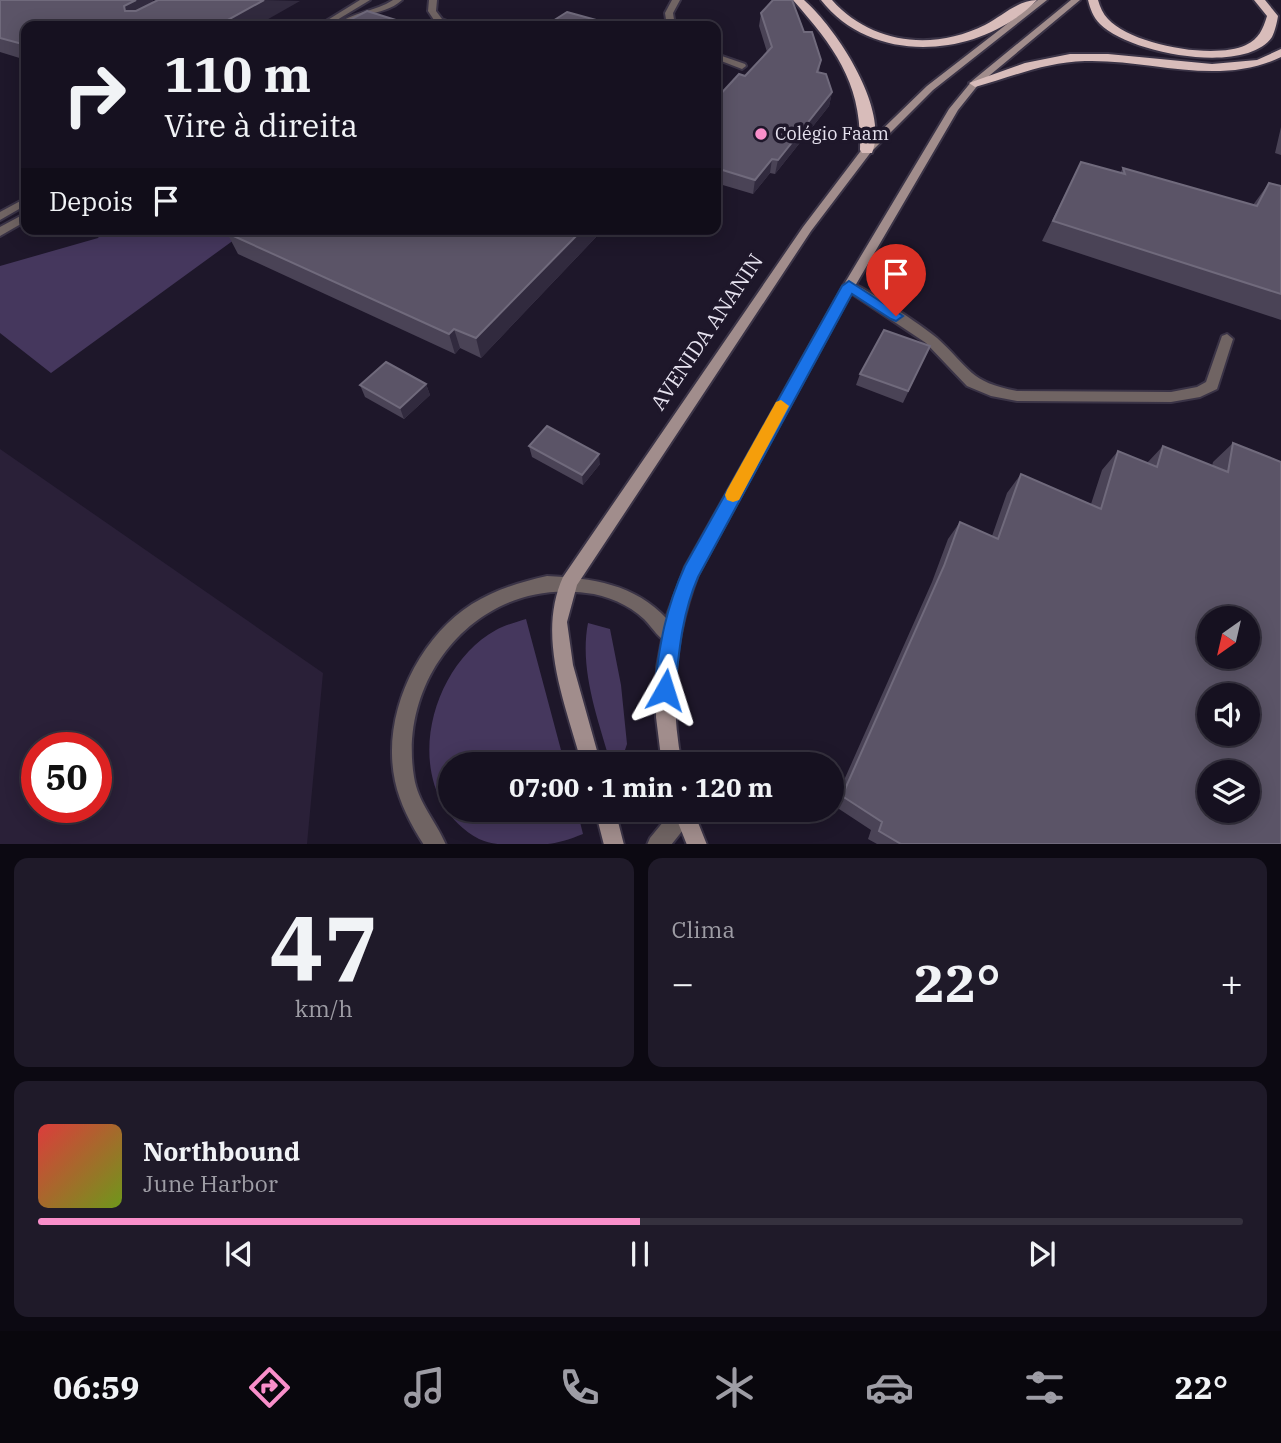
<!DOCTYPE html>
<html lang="pt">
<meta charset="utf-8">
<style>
:root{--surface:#161120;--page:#1f1a29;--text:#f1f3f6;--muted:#9e9da5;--line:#35313e;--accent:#f98fca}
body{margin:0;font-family:"IBM Plex Serif",serif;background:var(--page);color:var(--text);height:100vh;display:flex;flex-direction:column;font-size:26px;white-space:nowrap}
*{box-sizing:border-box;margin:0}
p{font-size:23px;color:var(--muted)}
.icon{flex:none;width:38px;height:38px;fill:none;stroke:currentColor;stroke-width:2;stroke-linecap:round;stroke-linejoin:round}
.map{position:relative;height:844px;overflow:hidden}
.panel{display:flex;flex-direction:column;gap:14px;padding:14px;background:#0c0912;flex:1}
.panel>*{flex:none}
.top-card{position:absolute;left:21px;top:21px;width:700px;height:214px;border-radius:14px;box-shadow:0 4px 18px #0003,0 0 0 2px var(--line);background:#161120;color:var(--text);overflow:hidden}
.needle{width:46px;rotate:214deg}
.fabs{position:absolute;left:1197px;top:606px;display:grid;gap:14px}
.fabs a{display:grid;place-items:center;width:63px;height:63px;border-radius:50%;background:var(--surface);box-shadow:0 4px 18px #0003,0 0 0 2px var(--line);font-size:35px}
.speed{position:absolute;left:21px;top:732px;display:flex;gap:14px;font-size:35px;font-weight:700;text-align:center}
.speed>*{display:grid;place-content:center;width:91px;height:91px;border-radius:50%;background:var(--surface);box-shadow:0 4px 18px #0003,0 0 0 2px var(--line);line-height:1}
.speed .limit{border:10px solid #d22;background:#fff;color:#111}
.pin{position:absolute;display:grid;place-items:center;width:60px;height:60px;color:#fff;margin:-72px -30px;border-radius:50% 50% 50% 0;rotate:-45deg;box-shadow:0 0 7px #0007}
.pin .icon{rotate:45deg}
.me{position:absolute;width:77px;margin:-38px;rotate:6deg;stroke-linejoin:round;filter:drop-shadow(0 0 5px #0008)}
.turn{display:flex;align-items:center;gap:24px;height:147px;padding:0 28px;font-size:32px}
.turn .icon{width:91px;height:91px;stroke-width:2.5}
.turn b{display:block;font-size:49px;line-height:60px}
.then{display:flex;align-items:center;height:66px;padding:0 28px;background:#0003;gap:14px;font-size:26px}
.big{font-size:52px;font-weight:700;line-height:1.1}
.panel .card{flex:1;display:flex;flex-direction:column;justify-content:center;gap:10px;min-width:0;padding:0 24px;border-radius:14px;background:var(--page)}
.panel .dial{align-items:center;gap:0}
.dial b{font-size:91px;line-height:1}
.song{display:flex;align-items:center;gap:21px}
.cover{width:84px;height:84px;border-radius:10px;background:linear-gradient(135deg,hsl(0 70% 55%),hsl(80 70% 35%))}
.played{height:7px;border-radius:4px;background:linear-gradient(90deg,var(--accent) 50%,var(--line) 50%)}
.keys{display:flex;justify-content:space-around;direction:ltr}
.heat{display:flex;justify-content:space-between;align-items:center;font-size:38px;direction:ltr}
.panel .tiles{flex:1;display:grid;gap:14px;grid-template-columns:1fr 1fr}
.card:last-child{grid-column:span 2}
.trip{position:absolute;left:438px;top:752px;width:406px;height:70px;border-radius:35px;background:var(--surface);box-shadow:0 4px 18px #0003,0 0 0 2px var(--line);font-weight:700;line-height:70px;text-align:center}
.tab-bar{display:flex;height:112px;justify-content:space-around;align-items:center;background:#09070d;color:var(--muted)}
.tab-bar .icon{width:49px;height:49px}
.tab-bar .selected{color:var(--accent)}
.tab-bar b{font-size:32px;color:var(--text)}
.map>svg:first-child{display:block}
.built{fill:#2a2038;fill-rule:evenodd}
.green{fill:#45375d}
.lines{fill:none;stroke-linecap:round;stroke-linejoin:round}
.service-casing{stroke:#3a3346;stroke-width:4}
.minor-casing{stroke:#3a3346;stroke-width:4}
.secondary-casing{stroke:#3a3346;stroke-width:4}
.trunk-casing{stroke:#3a3346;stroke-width:4}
.service{fill:#706463;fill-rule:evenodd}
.minor{fill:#706463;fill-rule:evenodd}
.secondary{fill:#a18d8c;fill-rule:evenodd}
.trunk{fill:#d8bcba;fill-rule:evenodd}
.wall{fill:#4a4356}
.shaded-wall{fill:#312a3e}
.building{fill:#5b5467;stroke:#706a7c;stroke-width:2;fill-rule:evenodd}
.route{fill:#1a73e8;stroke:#114b97;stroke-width:2}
.slow{fill:#f59e0b}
.poi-dot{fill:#f98fca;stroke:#1e172a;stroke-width:2.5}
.labels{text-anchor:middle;stroke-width:7;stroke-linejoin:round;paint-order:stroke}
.far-poi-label{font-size:18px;fill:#e6e2ef;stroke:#1e172a;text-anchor:start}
.street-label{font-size:21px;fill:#e6e2ef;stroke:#1e172a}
</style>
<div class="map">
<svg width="1281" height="845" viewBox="0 0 1281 845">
<rect width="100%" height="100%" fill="#1e172a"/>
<!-- built -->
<path class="built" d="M0,449L323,673L307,844H0ZM37,747H96V807H37Z"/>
<!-- green -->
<path class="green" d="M105,229H249L51,373L0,333V266L98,238Z
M526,619L565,765H450V810H577L583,834C558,844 549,845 521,845C507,845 492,845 479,839C398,795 425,669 496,630C505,625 517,622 526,619Z
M588,623L610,629L621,685L627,744L620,765H611C598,719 579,670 588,623Z"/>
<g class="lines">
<defs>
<path id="service" d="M429,0H437L436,11L442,19L460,26L436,23L428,11Z
M672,0H680L673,13L675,26H667L665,13Z
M716,54L745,64L746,66L742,69L716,59Z
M849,282C866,288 923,326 937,338C970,368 969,382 1017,391L1171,392L1197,387L1206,382L1222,336L1227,334L1233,339L1217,389L1200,397L1171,402L1017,401L991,396L967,386L926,343L845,289L843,286Z"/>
<path id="minor" d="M360,0H370L327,26H318Z
M393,0H402C391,10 380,11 366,15C354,19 348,27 335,26C354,11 375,12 393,0Z
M26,198V205L0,220V212Z
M26,213V221L0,236V227Z
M547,576C592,578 635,584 667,619C672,624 677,629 680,636L677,642L671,644C659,640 653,628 644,619C629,605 607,595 586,593C481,578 397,675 414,777C418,803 436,821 446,845H424C411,825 400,804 395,781C381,716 417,639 472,604C496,589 521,582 547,576Z
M673,810H693L694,813L691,820L671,845H647L650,838Z"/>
<path id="secondary" d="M1038,0H1047L933,90L871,152L811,231L577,585L567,622L573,665L601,765H582C566,705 536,637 563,577L803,227L863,148L927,86Z
M1071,0H1080L978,85L958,110L855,286L698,575C674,637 669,699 682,765H662L656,717L657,667L666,618L685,567L843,286L949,109L972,81Z
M595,810H615L624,845H604Z
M673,810H693L707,845H687Z"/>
<path id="trunk" d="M793,0H804C836,28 890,109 872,153H862L860,150C862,83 835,48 793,0Z
M821,0H832C871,44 933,51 985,25C1002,16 1018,0 1037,0C981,58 873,67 821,0Z
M1088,0H1098C1100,7 1103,14 1108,19C1132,45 1214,60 1246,45C1259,39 1263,29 1267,16L1254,0H1265L1278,16C1277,22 1275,31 1272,37C1245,76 1128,53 1100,24C1093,17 1090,8 1088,0Z
M1281,49V57C1218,87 1151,59 1085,61C1045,62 1012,77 975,87L969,83L1025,63L1070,54H1108L1212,64L1257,60Z"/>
</defs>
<!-- service casing -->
<use href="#service" class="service-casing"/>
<!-- minor casing -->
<use href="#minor" class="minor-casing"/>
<!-- secondary casing -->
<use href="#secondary" class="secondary-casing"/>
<!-- trunk casing -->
<use href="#trunk" class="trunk-casing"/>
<!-- service -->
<use href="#service" class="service"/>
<!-- minor -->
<use href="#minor" class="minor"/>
<!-- secondary -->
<use href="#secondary" class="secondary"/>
<!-- trunk -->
<use href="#trunk" class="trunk"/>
</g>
<!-- wall -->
<path class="wall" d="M0,0L154,2L300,1L26,26V60L0,52Z
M761,13L804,32L821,60L819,72L832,92L829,106L775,174L770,173L753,194L716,183V99L745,76L767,52L759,26Z
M1281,127V155L1275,153Z
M1081,162L1120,173L1123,168L1253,205L1269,183L1281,186V320L1042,241Z
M227,233L598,235L481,358L460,348L455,354L238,254Z
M930,346L903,403L856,385L860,374Z
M426,384L430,395L404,419L365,397L360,385Z
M1233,443L1281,844H877L868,839L871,830L833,805L932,582L948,539L960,522L992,536L1007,493L1021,474L1091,504L1102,470L1118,451L1147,463L1163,446L1212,466L1213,462Z
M529,446L600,464L583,485L532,457Z"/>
<!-- shaded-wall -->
<path class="shaded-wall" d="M136,0H153L158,11H125L124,6Z
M264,0L300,1L256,26H217Z
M832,92L829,106L775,174L778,160Z
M772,159L770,173L753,194L755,180Z
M583,229H598V235L481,358L476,338Z
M454,329L460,348L455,354L449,334Z
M426,384L430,395L404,419L400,408Z
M599,454L600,464L583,485L582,475Z"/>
<!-- building -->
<path class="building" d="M0,0H136L124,6L125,11H136L158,0H264L217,26H26V45L0,38Z
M773,0H792L804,32H812L821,60L817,72L826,74L832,92L778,160L772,159L755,180L716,168V99L739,74L745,76L772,47L761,13Z
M367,11L415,26H338Z
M567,12L618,26H545Z
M1081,162L1125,174L1123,168L1257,206L1269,183L1281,186V294L1053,221Z
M233,229H583L476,338L454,329L449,334L227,233Z
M884,330L930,346L908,391L860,374Z
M386,362L426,384L400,408L360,385Z
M547,426L599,454L582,475L529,446Z
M1233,443L1281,462V844H901L879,831L882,822L842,796L944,566L960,522L998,539L1021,474L1101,509L1118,451L1157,467L1163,446L1228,472ZM1209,618H1248V656H1209ZM1209,695H1248V733H1209ZM1209,772H1248V810H1209Z"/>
<!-- route -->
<path class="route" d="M849,281L903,316L896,321L891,319L852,294L698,577C682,614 679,651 675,690L672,698L665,701L657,698L654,690C660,643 665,610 685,566L842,286Z"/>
<!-- slow -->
<path class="slow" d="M781,400L789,406L739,500L733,502L727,500L725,495L727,490L776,402Z"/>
<!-- markers -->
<circle class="poi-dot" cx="761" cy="134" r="7"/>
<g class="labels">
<!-- far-poi labels -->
<g class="far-poi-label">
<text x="775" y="140">Colégio Faam</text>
</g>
<!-- street labels -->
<g class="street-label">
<text transform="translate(707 332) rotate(-56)" y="7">AVENIDA ANANIN</text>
</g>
</g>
</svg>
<div class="fabs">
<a><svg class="needle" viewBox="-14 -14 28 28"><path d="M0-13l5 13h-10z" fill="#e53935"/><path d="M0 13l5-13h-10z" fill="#9e9da5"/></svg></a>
<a><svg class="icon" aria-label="sound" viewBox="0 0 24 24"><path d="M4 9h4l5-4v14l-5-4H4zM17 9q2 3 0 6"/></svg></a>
<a><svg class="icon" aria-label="layers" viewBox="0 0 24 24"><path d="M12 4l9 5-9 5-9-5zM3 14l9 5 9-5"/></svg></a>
</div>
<div class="speed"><div class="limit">50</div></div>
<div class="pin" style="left:896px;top:316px;background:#d93025"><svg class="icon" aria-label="arrive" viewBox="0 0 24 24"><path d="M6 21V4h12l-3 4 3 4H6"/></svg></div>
<svg class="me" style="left:665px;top:690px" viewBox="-20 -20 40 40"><path d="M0-17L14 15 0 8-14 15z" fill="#1a73e8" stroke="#fff" stroke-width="4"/></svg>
<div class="trip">07:00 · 1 min · 120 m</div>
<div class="top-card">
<div class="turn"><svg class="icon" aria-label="right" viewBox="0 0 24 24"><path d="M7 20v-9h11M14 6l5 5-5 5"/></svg><div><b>110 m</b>Vire à direita</div></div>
<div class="then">Depois<svg class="icon" aria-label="arrive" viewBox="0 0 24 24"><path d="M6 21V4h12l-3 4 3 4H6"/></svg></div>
</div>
</div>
<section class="panel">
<div class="tiles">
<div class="card dial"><b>47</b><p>km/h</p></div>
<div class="card"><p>Clima</p>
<div class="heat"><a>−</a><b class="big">22°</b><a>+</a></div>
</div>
<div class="card">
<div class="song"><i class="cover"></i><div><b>Northbound</b><p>June Harbor</p></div></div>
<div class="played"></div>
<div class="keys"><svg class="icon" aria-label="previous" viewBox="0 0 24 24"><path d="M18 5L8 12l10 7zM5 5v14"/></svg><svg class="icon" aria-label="pause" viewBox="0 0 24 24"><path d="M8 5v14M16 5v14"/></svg><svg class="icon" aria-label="next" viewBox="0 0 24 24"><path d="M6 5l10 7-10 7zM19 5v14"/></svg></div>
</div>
</div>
</section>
<nav class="tab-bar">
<b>06:59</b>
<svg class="icon selected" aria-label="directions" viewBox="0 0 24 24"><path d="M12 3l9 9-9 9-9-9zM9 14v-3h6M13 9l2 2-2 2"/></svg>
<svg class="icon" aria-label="music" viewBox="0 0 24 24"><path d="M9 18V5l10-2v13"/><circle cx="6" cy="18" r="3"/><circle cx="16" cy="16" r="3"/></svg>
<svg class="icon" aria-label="phone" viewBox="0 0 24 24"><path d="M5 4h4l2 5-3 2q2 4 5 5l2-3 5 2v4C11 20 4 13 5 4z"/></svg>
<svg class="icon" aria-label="climate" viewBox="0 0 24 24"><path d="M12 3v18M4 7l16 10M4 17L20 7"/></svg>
<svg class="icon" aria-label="car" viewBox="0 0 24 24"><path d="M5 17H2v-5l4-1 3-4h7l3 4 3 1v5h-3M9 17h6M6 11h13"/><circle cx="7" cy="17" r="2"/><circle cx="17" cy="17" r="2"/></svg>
<svg class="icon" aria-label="filters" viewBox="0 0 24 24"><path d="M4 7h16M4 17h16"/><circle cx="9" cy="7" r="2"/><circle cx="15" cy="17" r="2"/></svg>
<b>22°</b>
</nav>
